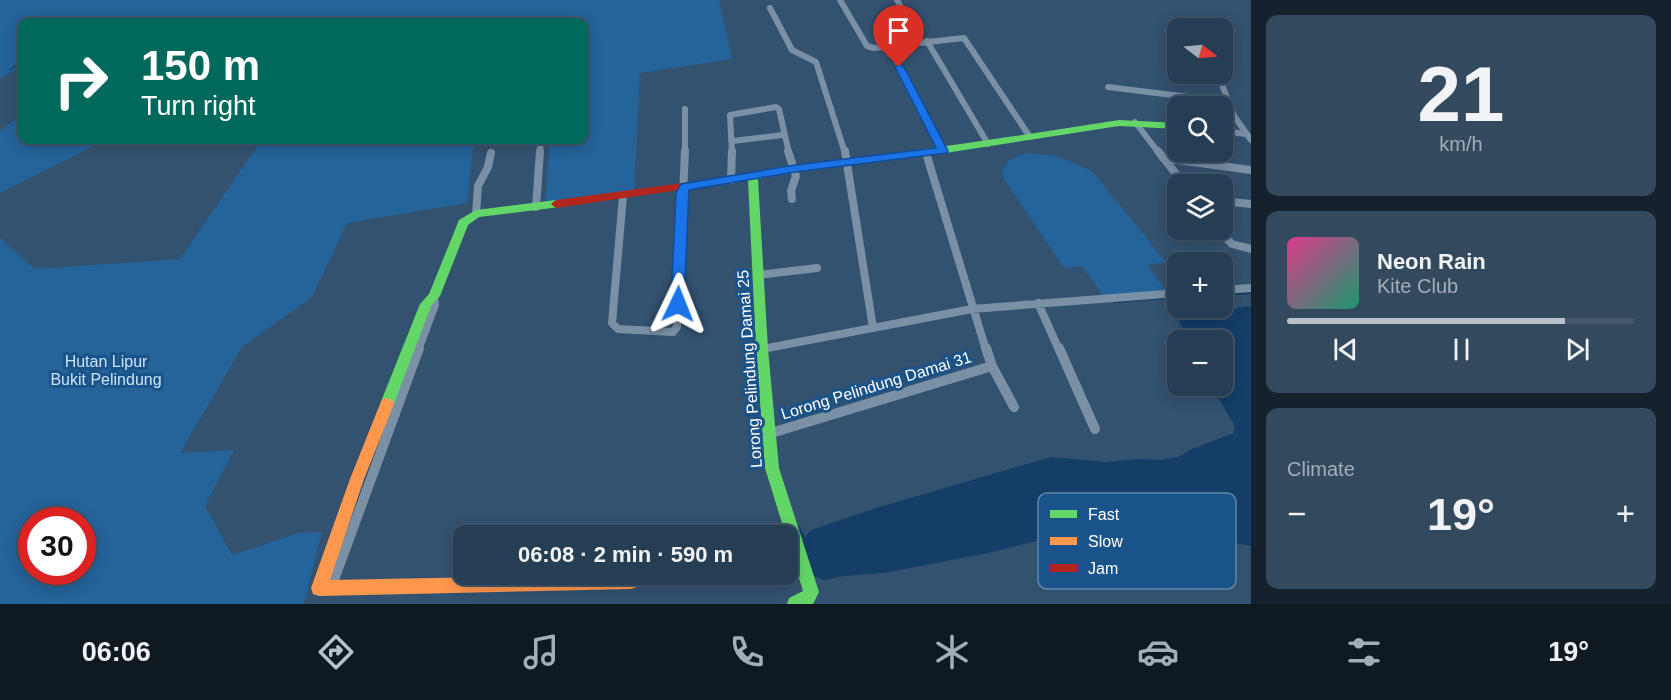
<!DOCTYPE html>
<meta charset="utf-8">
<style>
:root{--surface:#263e54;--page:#32495e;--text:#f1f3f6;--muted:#a4aeb8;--line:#42576b;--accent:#b8c2cd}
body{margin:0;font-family:Helvetica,sans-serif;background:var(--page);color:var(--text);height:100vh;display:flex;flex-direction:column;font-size:22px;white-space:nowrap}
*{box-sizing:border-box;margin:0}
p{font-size:20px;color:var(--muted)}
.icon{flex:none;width:33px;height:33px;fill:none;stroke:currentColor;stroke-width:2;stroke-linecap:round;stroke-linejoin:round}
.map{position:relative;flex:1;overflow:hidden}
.sheet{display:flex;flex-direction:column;gap:15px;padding:15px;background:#15222e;width:420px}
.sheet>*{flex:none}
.guide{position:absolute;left:18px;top:18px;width:570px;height:126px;border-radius:12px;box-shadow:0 3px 15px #0003,0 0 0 2px var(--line);background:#00695c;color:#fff;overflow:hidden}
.needle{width:39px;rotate:106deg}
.fabs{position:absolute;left:1167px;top:18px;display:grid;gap:12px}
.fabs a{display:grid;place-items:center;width:66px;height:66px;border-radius:12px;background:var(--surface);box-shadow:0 3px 15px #0003,0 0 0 2px var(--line);font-size:30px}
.speed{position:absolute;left:18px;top:507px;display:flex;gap:12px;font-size:30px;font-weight:700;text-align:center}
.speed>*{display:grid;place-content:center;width:78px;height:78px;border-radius:50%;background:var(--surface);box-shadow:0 3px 15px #0003,0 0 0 2px var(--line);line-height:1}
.speed .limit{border:9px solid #d22;background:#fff;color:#111}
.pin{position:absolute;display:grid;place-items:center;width:51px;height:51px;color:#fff;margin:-62px -26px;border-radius:50% 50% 50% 0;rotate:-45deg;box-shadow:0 0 6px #0007}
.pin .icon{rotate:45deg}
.me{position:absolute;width:66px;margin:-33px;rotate:2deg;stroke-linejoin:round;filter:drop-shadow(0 0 4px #0008)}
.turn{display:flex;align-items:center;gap:21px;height:126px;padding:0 24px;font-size:27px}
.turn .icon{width:78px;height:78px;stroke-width:2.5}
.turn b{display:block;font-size:42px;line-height:51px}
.big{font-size:45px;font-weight:600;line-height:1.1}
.sheet .card{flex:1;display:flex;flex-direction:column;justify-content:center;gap:9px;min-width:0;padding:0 21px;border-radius:12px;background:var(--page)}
.sheet .dial{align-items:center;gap:0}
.dial b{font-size:78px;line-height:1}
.song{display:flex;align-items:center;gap:18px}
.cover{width:72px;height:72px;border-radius:9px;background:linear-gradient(135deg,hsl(330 70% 55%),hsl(160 70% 35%))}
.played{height:6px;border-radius:3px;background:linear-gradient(90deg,var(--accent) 80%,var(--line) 80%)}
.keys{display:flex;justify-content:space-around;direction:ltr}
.heat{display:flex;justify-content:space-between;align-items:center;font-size:33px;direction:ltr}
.trip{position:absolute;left:453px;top:525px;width:345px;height:60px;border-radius:12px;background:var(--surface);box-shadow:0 3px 15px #0003,0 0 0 2px var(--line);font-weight:600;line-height:60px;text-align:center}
.menu{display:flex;height:96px;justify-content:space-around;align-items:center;background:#0f1922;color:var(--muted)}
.menu .icon{width:42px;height:42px}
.menu .active{color:var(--accent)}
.menu b{font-size:27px;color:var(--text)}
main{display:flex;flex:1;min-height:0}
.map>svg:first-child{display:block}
.green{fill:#25639b;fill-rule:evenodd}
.water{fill:#143e68}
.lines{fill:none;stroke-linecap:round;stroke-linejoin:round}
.stream-far2{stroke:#143e68;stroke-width:1.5}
.stream-far1{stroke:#143e68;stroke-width:2}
.stream{stroke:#143e68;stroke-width:3}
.street-far2{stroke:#7a90a5;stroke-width:6}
.street-far1{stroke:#7a90a5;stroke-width:8}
.street{stroke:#7a90a5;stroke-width:10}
.fast{fill:#63d668;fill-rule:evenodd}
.slow{fill:#ff974d;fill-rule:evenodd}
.jam{fill:#b3261e;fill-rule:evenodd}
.route{fill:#1a73e8;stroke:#114b97;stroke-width:1.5}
.labels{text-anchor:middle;stroke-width:6;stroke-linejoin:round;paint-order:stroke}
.park-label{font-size:16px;fill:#c9e3f9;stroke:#1a5389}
.street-label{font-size:16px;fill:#fff;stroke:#1a5389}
.key{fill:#1a5389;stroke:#5f87ac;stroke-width:1.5}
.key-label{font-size:16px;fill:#fff}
</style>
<main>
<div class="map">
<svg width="1251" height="604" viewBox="0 0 1251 604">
<rect width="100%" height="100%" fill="#335270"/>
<!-- green -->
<path class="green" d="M0,0H719L732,59L640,73L634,194L545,205L550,140H584V22H22V65L0,79Z
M22,114V140H106L0,193V131Z
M228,140H474L467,203L347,223L312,297L242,347L180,453L234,450L205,506L232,555L298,533L322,532L304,604H0V238L35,269L180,259L258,145ZM32,520H82V572H32Z
M1027,153L1057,156L1092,171L1166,262L1147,265L1166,291L1105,298L1082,266L1064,268L1003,177L1002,170L1010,159Z"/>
<!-- water -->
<path class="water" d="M1251,306V546L1123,525H1101L988,553L884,573L844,576L824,580L814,576L802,540L811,530L876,508L1051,457L1105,462L1138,459L1160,460L1178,457L1192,449L1234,433L1235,426L1211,386H1222V340H1188L1177,317Z"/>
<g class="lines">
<!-- stream-far2 -->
<path class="stream-far2" d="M10,70L22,61"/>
<!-- stream-far1 -->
<path class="stream-far1" d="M1222,295L1251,293
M1114,302L1178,297"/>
<!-- stream -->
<path class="stream" d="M798,527L803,536
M788,570L796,568
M744,574L756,577L767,574"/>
<!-- street-far2 -->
<path class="street-far2" d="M840,0L867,46L874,48L964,38L1030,137
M897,0L921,42
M770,8L792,50L816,62L845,153
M927,41L988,144
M889,46L943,151
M1218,74L1234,116L1251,140
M1108,87L1229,102
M685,109V153
M1135,122L1159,153
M1222,131L1246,134
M733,141L783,135
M540,153L541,140
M732,153L730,115L776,107L779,109L789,153"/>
<!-- street-far1 -->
<path class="street-far1" d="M788,151L796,176L791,191L792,199
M845,151L873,328
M1158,151L1184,184
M926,153L986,350
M1163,158L1251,170
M731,180L732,151
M623,196L612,323L618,329L673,332L677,327L685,151
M1222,201L1251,204
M536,207L540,151
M476,214L478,186L488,167L491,153
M1218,230L1232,244L1251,249
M758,275L817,268
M1222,290L1251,288
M1038,303L1059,350
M762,349L972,309L1178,293
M418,350L435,305L434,296"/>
<!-- street -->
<path class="street" d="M986,348L992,366L1014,407
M1059,348L1095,429
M762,349L765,348
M768,434L992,366
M331,588L419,348"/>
<!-- fast -->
<path class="fast" d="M1119,120L1178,123V129L1119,126L926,156L795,171L758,179L768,349L779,468L819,592L813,604H787L789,598L803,591L788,542V536H786L765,468L756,349L748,180L745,177C754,169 800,164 815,163C917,151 1018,136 1119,120Z
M556,200L560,201L561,204L560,207L479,217L468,225L440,296L431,306L394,404L392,408L387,410L382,408L380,404L420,304L429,294L459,220L476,210Z"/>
<!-- slow -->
<path class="slow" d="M387,398L392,400L394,404L364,479L330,580L635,574L639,581L637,587L631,589L319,596L313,594L311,588L350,479L380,404L382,400Z"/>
<!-- jam -->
<path class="jam" d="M750,174L755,177L754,179L556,208L551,204L556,200Z"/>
</g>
<!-- route -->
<path class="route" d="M899,64L904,67L948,151L947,153L795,172L689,190L684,304L682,308H673L671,304L676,193L681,184L795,165L936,148L895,67Z"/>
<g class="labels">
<!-- park labels -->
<g class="park-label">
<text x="106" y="367">Hutan Lipur<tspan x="106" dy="18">Bukit Pelindung</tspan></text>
</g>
<!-- street labels -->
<g class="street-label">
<text transform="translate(749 369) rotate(-94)" y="6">Lorong Pelindung Damai 25</text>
<text transform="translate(876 385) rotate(-17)" y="6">Lorong Pelindung Damai 31</text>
</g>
</g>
<!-- legend -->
<rect x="1038" y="493" width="198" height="96" rx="9" class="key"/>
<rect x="1050" y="510" width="27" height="8" fill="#63d668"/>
<rect x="1050" y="537" width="27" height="8" fill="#ff974d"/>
<rect x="1050" y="564" width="27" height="8" fill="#b3261e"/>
<g class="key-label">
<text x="1088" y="520">Fast</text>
<text x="1088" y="547">Slow</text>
<text x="1088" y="574">Jam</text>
</g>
</svg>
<div class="fabs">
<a><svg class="needle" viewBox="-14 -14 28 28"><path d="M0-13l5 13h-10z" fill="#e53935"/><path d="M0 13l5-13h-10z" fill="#a4aeb8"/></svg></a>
<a><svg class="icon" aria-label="search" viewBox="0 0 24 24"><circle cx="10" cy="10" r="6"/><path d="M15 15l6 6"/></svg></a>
<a><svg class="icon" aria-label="layers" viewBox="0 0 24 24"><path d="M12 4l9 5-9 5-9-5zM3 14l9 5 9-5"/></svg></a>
<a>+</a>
<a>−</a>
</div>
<div class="speed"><div class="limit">30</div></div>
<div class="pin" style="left:899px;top:67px;background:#d93025"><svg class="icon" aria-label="arrive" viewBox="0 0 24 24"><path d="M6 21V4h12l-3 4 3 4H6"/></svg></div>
<svg class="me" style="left:678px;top:304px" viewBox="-20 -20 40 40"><path d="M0-17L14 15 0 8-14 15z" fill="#1a73e8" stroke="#fff" stroke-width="4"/></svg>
<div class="trip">06:08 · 2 min · 590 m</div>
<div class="guide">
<div class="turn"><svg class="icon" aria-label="right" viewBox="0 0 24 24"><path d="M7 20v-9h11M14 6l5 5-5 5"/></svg><div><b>150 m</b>Turn right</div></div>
</div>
</div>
<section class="sheet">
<div class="card dial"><b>21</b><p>km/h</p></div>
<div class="card">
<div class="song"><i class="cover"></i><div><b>Neon Rain</b><p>Kite Club</p></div></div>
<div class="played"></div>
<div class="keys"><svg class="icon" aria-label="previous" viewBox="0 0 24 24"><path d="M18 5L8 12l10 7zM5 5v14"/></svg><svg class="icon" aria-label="pause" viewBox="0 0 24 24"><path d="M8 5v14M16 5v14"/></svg><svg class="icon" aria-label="next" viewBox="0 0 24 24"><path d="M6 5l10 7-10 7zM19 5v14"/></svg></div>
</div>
<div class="card"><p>Climate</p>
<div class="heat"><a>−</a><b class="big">19°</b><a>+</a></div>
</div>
</section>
</main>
<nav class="menu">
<b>06:06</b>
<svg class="icon active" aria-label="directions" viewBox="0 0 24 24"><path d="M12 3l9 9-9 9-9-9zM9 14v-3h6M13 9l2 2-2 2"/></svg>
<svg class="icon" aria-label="music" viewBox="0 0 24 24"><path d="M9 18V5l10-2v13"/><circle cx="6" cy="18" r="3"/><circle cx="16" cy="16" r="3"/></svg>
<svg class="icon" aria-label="phone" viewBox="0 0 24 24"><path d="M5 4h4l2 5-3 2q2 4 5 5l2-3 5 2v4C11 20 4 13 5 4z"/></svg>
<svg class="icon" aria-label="climate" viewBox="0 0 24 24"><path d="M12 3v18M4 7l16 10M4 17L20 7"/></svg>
<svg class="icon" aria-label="car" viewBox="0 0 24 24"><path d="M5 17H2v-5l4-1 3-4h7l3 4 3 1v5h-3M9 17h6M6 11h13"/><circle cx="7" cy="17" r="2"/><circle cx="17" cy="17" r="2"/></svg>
<svg class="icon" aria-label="filters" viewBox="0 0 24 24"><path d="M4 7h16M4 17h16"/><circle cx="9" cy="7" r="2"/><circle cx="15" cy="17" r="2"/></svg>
<b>19°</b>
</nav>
